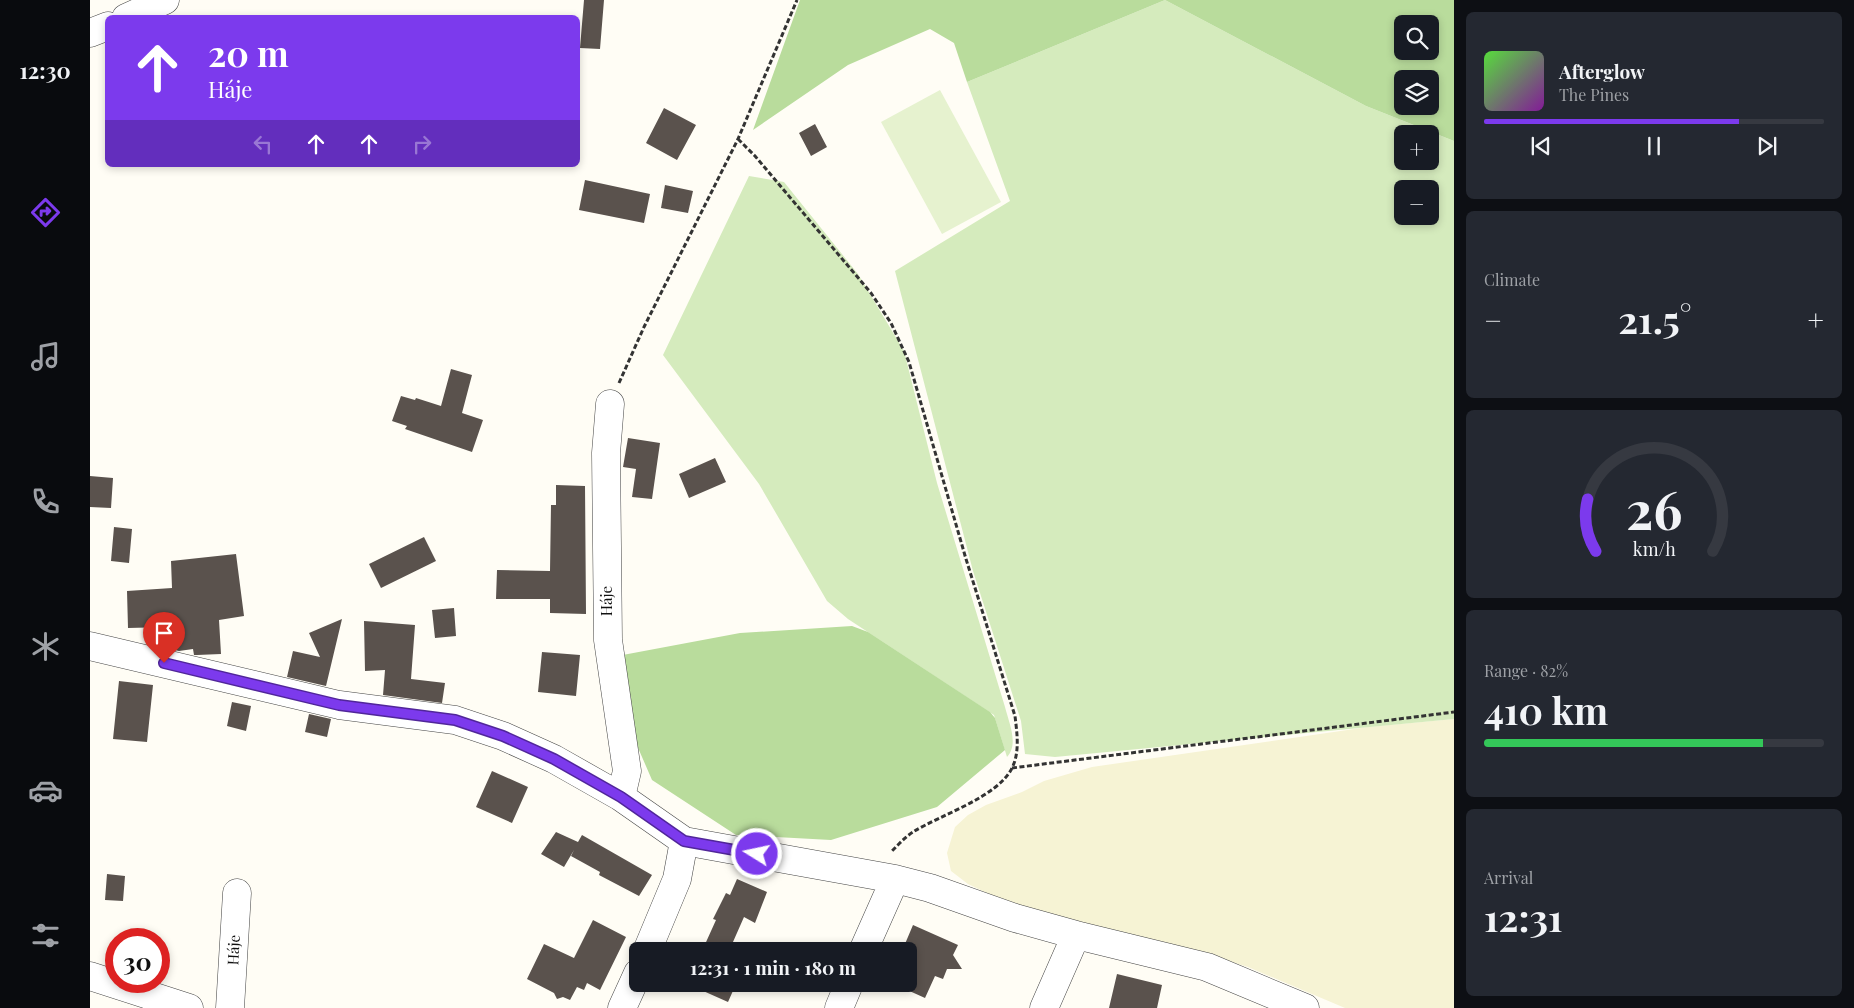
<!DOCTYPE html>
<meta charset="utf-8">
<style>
:root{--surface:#171b24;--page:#242831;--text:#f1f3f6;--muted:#9ea1a6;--line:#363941;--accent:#7c3aed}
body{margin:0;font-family:"Playfair Display",serif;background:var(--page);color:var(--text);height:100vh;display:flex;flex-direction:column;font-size:19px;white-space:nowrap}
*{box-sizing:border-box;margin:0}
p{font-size:16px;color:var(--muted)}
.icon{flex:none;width:28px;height:28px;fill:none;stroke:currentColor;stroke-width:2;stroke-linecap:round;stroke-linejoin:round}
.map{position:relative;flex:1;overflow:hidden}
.sheet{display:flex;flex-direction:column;gap:12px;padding:12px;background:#0d0f14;width:400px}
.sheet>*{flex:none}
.hud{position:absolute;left:15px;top:15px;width:475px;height:152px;border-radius:8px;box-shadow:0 2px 8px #0003;background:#7c3aed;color:#fff;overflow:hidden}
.fabs{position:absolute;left:1304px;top:15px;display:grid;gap:10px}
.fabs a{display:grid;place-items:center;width:45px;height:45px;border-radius:8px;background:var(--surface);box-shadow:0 2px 8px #0003;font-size:25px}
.speed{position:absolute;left:15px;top:928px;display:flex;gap:10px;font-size:25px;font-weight:700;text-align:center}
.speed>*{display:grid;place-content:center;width:65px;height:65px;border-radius:50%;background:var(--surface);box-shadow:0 2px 8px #0003;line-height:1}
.speed .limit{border:8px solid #d22;background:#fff;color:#111}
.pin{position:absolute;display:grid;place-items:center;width:42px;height:42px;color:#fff;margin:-51px -21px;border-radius:50% 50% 50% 0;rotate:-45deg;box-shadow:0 0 5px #0007}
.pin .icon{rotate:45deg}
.me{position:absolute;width:55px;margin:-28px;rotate:280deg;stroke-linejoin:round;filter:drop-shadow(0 0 4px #0008)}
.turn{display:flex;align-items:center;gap:18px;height:105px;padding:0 20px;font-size:22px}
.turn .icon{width:65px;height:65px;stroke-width:2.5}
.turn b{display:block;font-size:35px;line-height:42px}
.lanes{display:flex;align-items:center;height:48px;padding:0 20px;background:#0003;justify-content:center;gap:25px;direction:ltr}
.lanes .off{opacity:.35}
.big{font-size:38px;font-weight:700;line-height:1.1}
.sheet .tile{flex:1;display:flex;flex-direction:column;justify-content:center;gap:8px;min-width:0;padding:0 18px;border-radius:8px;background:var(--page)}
.sheet .dial{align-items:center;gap:0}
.dial svg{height:130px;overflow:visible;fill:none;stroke:var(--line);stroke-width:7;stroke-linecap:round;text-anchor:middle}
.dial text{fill:var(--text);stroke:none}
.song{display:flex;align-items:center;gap:15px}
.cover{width:60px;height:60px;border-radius:8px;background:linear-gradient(135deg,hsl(110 70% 55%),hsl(290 70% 35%))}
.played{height:5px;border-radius:2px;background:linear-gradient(90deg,var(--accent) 75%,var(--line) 75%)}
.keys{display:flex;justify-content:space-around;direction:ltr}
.heat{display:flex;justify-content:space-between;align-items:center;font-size:28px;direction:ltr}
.charge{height:8px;border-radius:4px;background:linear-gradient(90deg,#34c759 82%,var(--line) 0)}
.trip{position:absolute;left:539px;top:942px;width:288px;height:50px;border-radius:8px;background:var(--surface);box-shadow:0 2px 8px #0003;font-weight:700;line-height:50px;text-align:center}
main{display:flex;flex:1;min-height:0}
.dock{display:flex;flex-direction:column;width:90px;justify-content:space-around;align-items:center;background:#090b0e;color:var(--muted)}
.dock .icon{width:35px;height:35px}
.dock .current{color:var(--accent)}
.dock b{font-size:22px;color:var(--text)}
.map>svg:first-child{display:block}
.farmland{fill:#f6f3d4}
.green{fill:#d5ebbd;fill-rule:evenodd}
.forest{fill:#b9dc9c;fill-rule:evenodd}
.pitch{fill:#e6f2cf}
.building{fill:#5a524d}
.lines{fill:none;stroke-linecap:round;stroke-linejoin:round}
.minor-casing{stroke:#444;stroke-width:29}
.path{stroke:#333;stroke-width:3;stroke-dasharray:5 2.5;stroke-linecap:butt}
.minor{stroke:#fff;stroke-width:28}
.route-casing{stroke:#51269a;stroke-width:12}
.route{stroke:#7c3aed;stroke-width:9}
.labels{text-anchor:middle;stroke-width:5;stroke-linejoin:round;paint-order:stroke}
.street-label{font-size:15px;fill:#111;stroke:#fff}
</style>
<main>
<nav class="dock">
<b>12:30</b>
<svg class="icon current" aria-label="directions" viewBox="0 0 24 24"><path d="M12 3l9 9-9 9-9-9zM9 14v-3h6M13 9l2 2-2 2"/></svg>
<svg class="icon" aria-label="music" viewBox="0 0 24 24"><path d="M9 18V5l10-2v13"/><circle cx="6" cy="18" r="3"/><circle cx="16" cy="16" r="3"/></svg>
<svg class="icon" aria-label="phone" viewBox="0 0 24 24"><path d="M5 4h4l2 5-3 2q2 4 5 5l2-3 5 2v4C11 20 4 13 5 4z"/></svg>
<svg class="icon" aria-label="climate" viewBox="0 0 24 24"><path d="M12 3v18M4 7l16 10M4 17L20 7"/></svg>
<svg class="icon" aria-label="car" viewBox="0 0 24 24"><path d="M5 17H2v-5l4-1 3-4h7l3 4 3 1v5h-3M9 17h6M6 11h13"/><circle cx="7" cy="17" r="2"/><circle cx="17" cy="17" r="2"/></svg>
<svg class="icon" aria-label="filters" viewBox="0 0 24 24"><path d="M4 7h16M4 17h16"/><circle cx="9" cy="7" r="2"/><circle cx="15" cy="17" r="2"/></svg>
</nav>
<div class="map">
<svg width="1364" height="1008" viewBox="0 0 1364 1008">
<rect width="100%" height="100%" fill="#fffdf5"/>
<!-- farmland -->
<path class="farmland" d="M1364,719V1008H1255L1158,967L1109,952L922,905L878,884L861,871L857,853L865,827L878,815L896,805L932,792L954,781L1002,767L1278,727Z"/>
<!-- green -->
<path class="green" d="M1075,0L1276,106L1364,141V719L965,757L935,754L931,721L883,571L805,271L920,201L877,82ZM1312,134H1340V161H1312ZM1312,189H1340V216H1312Z
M659,176L694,182L768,274L814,351L847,483L915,707C919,723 929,744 917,757L904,715L758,619L737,601L669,484L573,355Z"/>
<!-- forest -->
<path class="forest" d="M710,0H1364V141L1276,106L1075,0L877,82L864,43L840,29L758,65L663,130ZM1312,24H1340V51H1312ZM1312,79H1340V106H1312Z
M762,626L778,632L900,712L905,718L915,750L847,807L741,840L646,835L562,780L539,727L522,657L650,633Z"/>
<!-- pitch -->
<path class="pitch" d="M850,90L911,202L852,234L791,122Z"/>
<!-- building -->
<path class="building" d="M494,0H514L510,49L490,48Z
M574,108L606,125L587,160L556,143Z
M725,124L737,147L721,156L709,133Z
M495,180L560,194L554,223L489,210Z
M575,185L603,191L598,213L571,208Z
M361,369L382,375L372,413L393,420L382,452L315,429L317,426L302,421L311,396L325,400L326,398L351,406Z
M538,438L570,443L562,499L542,497L546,469L533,467Z
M625,458L636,482L599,498L589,474Z
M0,476L23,478L21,508L0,507Z
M466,485L495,486L496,614L460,613V599H406L407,570L460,571L461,505H466Z
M24,527L42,529L39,563L21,561Z
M334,537L346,561L291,588L279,564Z
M146,554L154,616L129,620L131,654L107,655H104L103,649L89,651L81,649L78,627L38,628L37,591L82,588L81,561Z
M364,608L366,636L345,638L342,610Z
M252,619L236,686L197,677L203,651L230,657L219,633Z
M274,621L325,625L321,679L355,683L352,703L293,695L295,670L275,671Z
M452,652L490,655L486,696L448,692Z
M29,681L63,685L57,742L23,739Z
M142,702L161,706L156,731L137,726Z
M219,714L241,719L237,737L215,732Z
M402,771L438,787L422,823L386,807Z
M466,832L488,842L492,835L562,875L549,896L509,875L510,872L481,856L484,850L474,867L451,854Z
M17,874L35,876L33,901L15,900Z
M647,879L677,892L665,923L654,917L639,951H612L626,920L623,919L636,893L640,895Z
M503,920L536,937L510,990L497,983L494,990L487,987L480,1000L473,997L467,999L464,993L437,979L454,944L484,958Z
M823,925L868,945L863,955L872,969H857L853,979L845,976L835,998L804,984H818V956L820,951H812Z
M1027,974L1072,985L1067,1008H1019Z
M603,984H646L638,1002L602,986Z"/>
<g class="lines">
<defs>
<path id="minor" d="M36,18L75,0
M0,33L18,26
M520,404L516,453L518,640L537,771L531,797
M0,646L249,705L365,720L413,736L464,759L531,797L594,841L805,879L840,888L925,918L986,935L1117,967L1215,1008
M557,951L587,879L594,841
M773,951L805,879
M0,976L99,1008
M140,1008L147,893
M532,1008L548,973
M749,1008L759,984
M954,1008L986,935"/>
</defs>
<!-- minor casing -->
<use href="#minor" class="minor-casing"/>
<!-- path -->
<path class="path" d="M648,139L665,156L781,293L801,323L819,362L876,559L925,716C927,733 930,752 922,768C908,797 850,815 823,832C815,837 808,845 801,852
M529,383L554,327L648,139L707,0
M922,768L1364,712"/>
<!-- minor -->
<use href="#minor" class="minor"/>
</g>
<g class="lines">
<defs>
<path id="route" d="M74,663L249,705L365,720L413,736L464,759L531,797L594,841L667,854"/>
</defs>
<!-- route casing -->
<use href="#route" class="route-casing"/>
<!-- route -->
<use href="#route" class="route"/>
</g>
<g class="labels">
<!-- street labels -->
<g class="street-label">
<text transform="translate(517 601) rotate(-90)" y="5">Háje</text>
<text transform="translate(144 950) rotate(-87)" y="5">Háje</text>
</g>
</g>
</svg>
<div class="fabs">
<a><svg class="icon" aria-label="search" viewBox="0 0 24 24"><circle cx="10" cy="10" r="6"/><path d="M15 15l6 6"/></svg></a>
<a><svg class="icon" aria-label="layers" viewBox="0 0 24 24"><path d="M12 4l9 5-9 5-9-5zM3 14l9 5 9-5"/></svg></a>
<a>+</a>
<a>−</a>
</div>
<div class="speed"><div class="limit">30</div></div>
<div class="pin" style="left:74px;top:663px;background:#d93025"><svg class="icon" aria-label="arrive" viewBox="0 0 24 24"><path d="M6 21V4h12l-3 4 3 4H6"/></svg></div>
<svg class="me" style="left:667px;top:854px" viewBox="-20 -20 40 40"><circle r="17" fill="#7c3aed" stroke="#fff" stroke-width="3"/><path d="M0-11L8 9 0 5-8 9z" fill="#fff"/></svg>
<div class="trip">12:31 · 1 min · 180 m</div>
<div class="hud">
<div class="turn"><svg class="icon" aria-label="ahead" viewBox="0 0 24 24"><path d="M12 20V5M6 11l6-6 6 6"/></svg><div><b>20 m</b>Háje</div></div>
<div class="lanes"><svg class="icon off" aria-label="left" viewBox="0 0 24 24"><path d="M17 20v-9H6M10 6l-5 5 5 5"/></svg><svg class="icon" aria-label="ahead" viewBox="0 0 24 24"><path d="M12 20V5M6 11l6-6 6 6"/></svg><svg class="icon" aria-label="ahead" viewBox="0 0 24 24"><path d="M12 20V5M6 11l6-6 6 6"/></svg><svg class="icon off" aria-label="right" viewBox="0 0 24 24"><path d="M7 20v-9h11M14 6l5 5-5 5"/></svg></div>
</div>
</div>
<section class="sheet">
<div class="tile">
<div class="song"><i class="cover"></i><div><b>Afterglow</b><p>The Pines</p></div></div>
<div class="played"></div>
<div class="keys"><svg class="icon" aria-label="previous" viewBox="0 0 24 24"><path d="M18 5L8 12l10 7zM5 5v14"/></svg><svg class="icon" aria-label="pause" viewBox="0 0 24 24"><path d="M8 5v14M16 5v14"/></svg><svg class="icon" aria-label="next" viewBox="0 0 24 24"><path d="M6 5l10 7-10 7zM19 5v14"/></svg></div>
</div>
<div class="tile"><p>Climate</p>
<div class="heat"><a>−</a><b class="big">21.5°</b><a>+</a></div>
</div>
<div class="tile dial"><svg viewBox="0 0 100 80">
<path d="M14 69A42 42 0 1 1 86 69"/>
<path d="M14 69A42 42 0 0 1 9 37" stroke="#7c3aed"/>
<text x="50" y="56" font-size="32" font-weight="700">26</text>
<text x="50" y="72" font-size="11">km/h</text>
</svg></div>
<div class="tile"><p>Range · 82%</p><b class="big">410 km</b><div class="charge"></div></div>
<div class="tile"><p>Arrival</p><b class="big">12:31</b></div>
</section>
</main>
